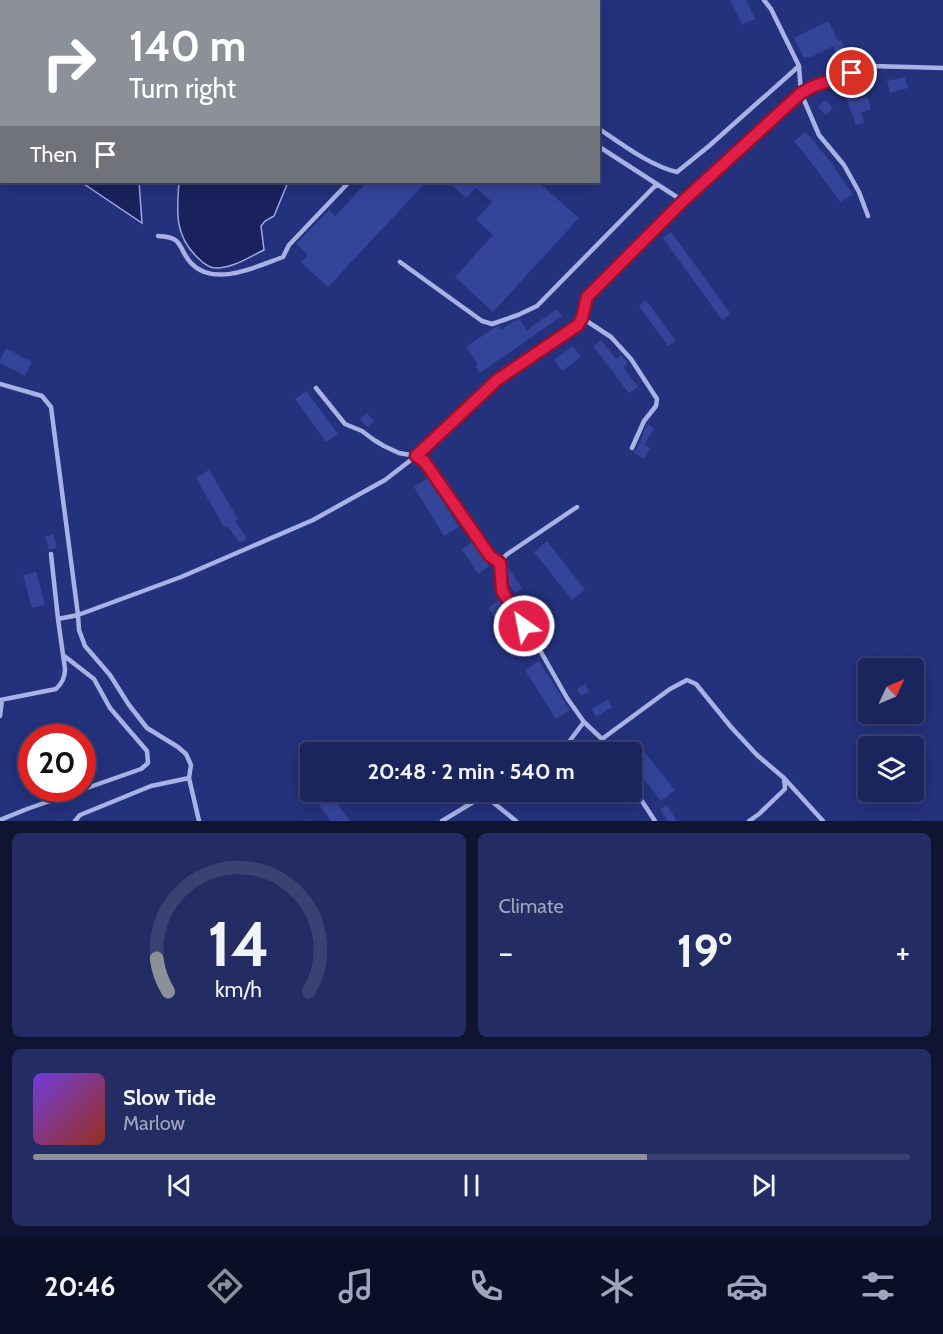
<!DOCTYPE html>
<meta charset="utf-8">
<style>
:root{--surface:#1b255d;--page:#242d63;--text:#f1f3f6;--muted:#a0a5bc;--line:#394272;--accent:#8c9099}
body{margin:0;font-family:Cabin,sans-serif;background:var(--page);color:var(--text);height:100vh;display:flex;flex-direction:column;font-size:22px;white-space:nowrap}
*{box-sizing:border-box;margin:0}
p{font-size:20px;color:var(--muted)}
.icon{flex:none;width:33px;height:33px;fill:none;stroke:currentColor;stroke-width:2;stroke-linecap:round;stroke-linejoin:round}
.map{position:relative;height:821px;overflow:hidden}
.sheet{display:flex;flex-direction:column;gap:12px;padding:12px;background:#0f1433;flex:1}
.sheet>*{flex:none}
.guide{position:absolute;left:0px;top:0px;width:600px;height:183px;box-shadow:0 3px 15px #0003,0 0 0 2px var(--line);background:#8c9099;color:#fff;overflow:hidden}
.needle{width:39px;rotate:46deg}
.buttons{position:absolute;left:858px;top:658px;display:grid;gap:12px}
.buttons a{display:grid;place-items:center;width:66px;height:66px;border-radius:6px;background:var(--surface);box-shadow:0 3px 15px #0003,0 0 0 2px var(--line);font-size:30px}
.speed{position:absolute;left:18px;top:724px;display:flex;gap:12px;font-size:30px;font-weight:700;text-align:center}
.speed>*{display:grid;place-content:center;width:78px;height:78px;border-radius:50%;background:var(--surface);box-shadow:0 3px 15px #0003,0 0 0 2px var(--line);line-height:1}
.speed .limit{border:9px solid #d22;background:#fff;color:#111}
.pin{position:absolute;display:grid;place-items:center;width:51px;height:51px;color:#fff;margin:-26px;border:3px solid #fff;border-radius:50%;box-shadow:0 2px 6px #0007}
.me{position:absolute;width:66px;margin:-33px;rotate:327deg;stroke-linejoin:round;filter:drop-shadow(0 0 4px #0008)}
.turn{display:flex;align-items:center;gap:21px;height:126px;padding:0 30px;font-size:27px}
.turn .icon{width:78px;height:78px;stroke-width:2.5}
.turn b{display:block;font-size:42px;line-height:51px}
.then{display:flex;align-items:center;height:57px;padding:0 30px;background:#0003;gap:12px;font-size:22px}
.big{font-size:45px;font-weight:700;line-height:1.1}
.sheet .widget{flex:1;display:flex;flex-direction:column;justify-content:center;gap:9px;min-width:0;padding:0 21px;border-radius:9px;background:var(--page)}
.sheet .dial{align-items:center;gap:0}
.dial svg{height:156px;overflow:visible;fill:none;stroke:var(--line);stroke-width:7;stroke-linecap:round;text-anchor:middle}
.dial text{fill:var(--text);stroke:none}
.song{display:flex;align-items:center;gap:18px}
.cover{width:72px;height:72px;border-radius:9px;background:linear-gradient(135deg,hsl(260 70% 55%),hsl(10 70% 35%))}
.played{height:6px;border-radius:3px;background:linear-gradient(90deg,var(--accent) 70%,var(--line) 70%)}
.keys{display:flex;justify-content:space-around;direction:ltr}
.heat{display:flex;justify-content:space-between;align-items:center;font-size:33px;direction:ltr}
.sheet .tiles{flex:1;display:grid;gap:12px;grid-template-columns:1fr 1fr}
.widget:last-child{grid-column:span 2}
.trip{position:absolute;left:300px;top:742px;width:342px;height:60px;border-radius:6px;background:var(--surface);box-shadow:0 3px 15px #0003,0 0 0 2px var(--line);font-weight:700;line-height:60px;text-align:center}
.dock{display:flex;height:96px;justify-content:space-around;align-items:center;background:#0b0f25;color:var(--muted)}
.dock .icon{width:42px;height:42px}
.dock .current{color:var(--accent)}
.dock b{font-size:27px;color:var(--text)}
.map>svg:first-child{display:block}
.water{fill:#19225d;stroke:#9ca9e6;stroke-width:1.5}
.building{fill:#344499}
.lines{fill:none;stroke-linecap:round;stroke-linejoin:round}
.lane{stroke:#a8b2e5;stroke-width:4.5}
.route-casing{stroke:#92132f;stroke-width:15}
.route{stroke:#e11d48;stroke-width:10}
</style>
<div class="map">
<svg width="943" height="821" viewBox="0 0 943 821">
<rect width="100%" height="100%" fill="#24317c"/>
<!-- water -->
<path class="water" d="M0,0H103V1L2,2L1,113L0,112Z
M149,0H284L282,2H149Z
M81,182H139L142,223Z
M179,182H288L274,216L265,221L261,226L264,250C249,257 233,268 216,268C208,268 201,261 196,256C174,234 177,210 179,182Z"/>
<!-- building -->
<path class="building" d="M730,0H746L755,19L742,25Z
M828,21L838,41L841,40L845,49L836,54L833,46L809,58L808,57L804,58L794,38Z
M905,77L908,88L890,93L887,81Z
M853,85L858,99L867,96L871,109L861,113L864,123L856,125L843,89Z
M826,100L833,109L825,115L818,106Z
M806,132L829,160L853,194L840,202L814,166L794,141Z
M367,182H426L328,287L301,262L308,255L296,244L329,210L335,216Z
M448,182H538L579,218L493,312L455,277L493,235L476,219L492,202L476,188L466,198Z
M671,232L731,314L722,320L663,238Z
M646,300L676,341L668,346L639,306Z
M557,309L562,316L480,373L475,366L478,364L466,347L494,328L499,326L501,330L514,321L519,319L527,330Z
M601,340L616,359L621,355L628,363L623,367L638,387L629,393L593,346Z
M573,346L581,357L562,371L554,360Z
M6,348L32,362L25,376L0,363V360Z
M306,391L338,434L326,442L295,399Z
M367,413L374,421L367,427L360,419Z
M647,424L654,428L645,444L640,441Z
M640,442L650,448L644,459L633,452L636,450Z
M209,470L238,519L235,521L247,538L240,543L227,526L224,527L196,478Z
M428,478L459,527L444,536L414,487Z
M53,534L57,548L49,550L45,537Z
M547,541L585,590L572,600L534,552Z
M472,542L489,566L478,574L462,549Z
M509,569L522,588L515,593L506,580L505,571Z
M36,572L45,605L32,608L23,575Z
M501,598L533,647L522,655L488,608Z
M539,661L570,710L556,719L525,670Z
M585,684L589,692L581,696L577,689Z
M607,700L612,707L596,717L592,709Z
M638,744L675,790L661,801L632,764V749Z
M324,792H329L350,821H331L315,799Z
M667,805L677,821H667L660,809Z"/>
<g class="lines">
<!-- lane -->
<path class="lane" d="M374,0L376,2
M764,0L771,9L799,66L801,93L819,135L844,165L859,192L868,216
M598,128C620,143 652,167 677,172L709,146L799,66
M598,146L683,201
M158,236C185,237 177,248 191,263C214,288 258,266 283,257L289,245L349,182
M400,262L482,321L492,324L518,315L537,306L657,184
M582,318L611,337L631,359L657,399L656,406L644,421L632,448
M0,384L42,396L51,407L78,615L181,577L313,520L385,480L416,456L497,380L578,325L582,318L587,297L683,201L801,93L814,86L872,66L943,68
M316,388L345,424L362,431L374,440L384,446L399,453L416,456L424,461L490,557L500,563L506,555L577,507
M51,554L58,619
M500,563L502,591L537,645L567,698L584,722L602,739L611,753
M0,700L56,689C62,683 65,678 65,669L58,619L78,615L79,630L85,646L110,675L129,705L147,728L178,747L186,754L191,765L189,778L199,821
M0,716L2,700
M602,739L670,689L687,680L696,684L731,727L757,755L784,778L785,789L759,814L749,821
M555,753L565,747L584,722
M784,778L823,821
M632,786L655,821
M484,795L516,821
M0,820L27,809L141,769L148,763L147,751L110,708L94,679L63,655
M75,821L80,815L151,786L189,778
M442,821L490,792"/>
</g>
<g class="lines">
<defs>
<path id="route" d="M524,626L502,591L500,563L490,556L424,461L416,456L497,380L578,325L582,318L587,297L683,201L801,93L814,86L852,73"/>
</defs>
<!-- route casing -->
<use href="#route" class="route-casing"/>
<!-- route -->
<use href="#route" class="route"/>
</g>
</svg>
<div class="buttons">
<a><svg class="needle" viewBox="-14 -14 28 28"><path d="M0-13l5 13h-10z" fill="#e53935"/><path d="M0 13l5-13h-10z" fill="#a0a5bc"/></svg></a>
<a><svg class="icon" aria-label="layers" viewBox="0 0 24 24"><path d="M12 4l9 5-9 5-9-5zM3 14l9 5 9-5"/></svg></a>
</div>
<div class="speed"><div class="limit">20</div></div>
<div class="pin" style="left:852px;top:73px;background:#d93025"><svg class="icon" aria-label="arrive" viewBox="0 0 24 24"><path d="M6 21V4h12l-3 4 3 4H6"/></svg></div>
<svg class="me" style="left:524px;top:626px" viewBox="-20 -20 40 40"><circle r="17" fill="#e11d48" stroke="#fff" stroke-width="3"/><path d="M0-11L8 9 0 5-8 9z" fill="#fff"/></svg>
<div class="trip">20:48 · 2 min · 540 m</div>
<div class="guide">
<div class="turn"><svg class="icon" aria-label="right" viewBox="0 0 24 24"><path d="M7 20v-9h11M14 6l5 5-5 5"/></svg><div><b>140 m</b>Turn right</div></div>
<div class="then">Then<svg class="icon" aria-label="arrive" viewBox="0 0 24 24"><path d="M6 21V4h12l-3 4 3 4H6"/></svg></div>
</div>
</div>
<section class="sheet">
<div class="tiles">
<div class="widget dial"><svg viewBox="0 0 100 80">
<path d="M14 69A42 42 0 1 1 86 69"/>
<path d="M14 69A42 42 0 0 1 8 52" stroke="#8c9099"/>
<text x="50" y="56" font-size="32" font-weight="700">14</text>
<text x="50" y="72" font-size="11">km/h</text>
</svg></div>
<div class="widget"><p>Climate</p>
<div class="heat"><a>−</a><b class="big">19°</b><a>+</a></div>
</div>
<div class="widget">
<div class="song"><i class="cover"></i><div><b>Slow Tide</b><p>Marlow</p></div></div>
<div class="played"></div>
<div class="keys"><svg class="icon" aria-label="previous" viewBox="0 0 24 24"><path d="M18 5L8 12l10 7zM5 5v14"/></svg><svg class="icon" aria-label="pause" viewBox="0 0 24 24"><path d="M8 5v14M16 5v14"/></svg><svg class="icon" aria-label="next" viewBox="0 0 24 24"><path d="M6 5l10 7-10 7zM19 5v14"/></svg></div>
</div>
</div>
</section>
<nav class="dock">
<b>20:46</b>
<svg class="icon current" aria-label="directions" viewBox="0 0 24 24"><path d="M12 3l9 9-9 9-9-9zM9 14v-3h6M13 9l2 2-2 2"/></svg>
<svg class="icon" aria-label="music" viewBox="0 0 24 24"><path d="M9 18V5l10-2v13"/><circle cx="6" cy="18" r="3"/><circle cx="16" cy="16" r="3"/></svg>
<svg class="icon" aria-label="phone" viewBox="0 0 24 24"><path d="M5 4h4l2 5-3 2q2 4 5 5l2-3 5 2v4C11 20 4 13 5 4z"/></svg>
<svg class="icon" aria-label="climate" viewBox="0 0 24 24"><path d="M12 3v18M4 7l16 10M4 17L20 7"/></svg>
<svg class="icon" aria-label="car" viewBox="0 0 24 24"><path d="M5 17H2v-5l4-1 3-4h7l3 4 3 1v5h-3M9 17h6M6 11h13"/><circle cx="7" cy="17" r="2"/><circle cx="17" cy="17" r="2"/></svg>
<svg class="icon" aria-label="filters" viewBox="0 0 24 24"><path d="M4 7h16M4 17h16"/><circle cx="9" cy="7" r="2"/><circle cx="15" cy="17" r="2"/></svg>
</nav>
